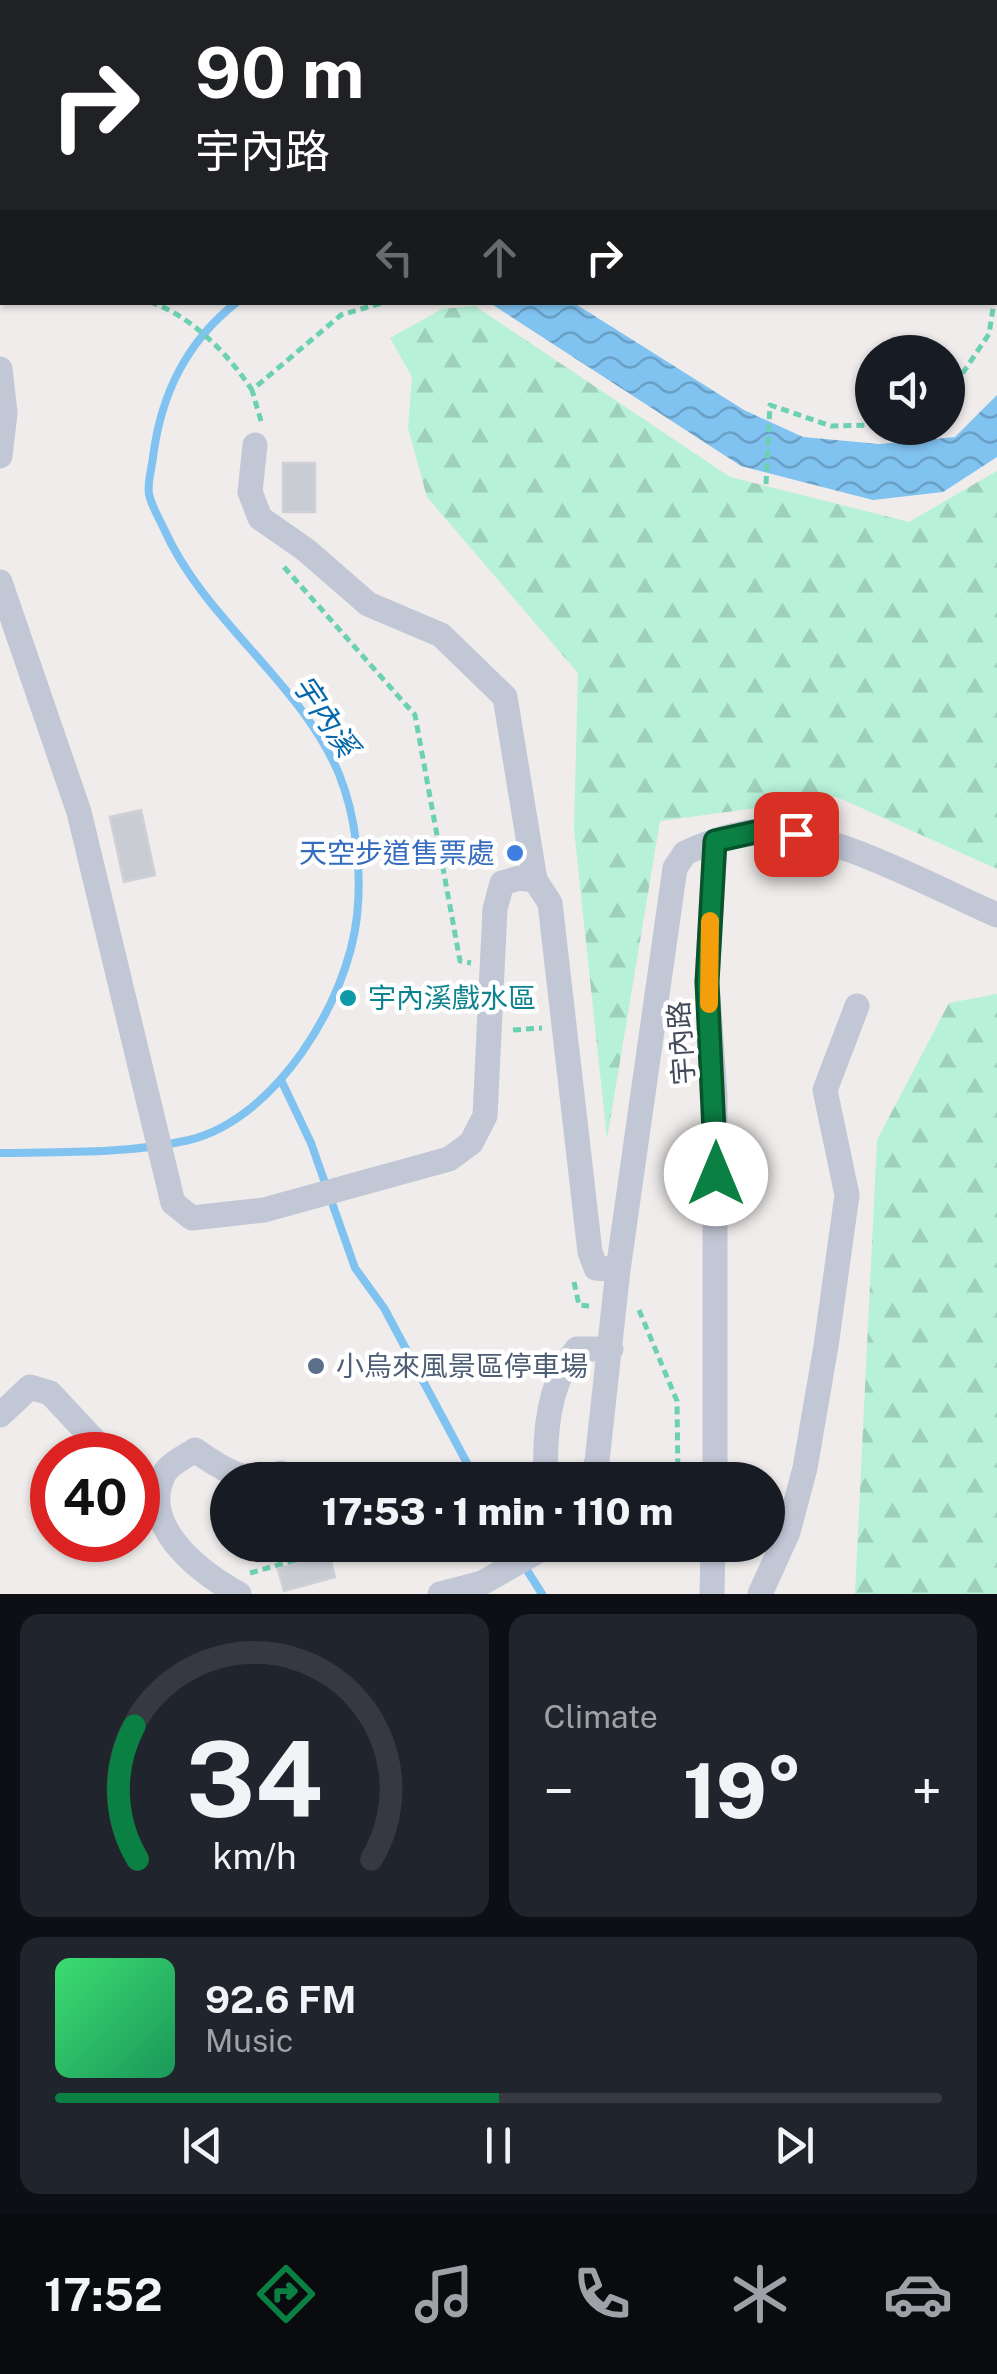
<!DOCTYPE html>
<meta charset="utf-8">
<style>
:root{--surface:#171b24;--page:#20242c;--text:#f1f3f6;--muted:#9ea1a6;--line:#363941;--accent:#0b8043}
body{margin:0;font-family:"Public Sans","Noto Sans TC",sans-serif;background:var(--page);color:var(--text);height:100vh;display:flex;flex-direction:column;font-size:38px;white-space:nowrap}
*{box-sizing:border-box;margin:0}
p{font-size:32px;color:var(--muted)}
.icon{flex:none;width:55px;height:55px;fill:none;stroke:currentColor;stroke-width:2;stroke-linecap:round;stroke-linejoin:round}
.map{position:relative;height:1594px;overflow:hidden}
.details{display:flex;flex-direction:column;gap:20px;padding:20px;background:#0d0f14;flex:1}
.details>*{flex:none}
.top-card{position:absolute;left:0px;top:0px;width:998px;height:305px;box-shadow:0 2px 8px #0004;background:#202124;color:#fff;overflow:hidden}
.controls{position:absolute;left:855px;top:335px;display:grid;gap:20px}
.controls a{display:grid;place-items:center;width:110px;height:110px;border-radius:50%;background:var(--surface);box-shadow:0 2px 8px #0004;font-size:50px}
.speed{position:absolute;left:30px;top:1432px;display:flex;gap:20px;font-size:50px;font-weight:700;text-align:center}
.speed>*{display:grid;place-content:center;width:130px;height:130px;border-radius:50%;background:var(--surface);box-shadow:0 2px 8px #0004;line-height:1}
.speed .limit{border:15px solid #d22;background:#fff;color:#111}
.pin{position:absolute;display:grid;place-items:center;width:85px;height:85px;color:#fff;margin:-42px;border-radius:20px;box-shadow:0 5px 15px #0006}
.me{position:absolute;width:110px;margin:-55px;rotate:0deg;stroke-linejoin:round;filter:drop-shadow(0 0 8px #0008)}
.turn{display:flex;align-items:center;gap:35px;height:210px;padding:0 30px;font-size:45px}
.turn .icon{width:130px;height:130px;stroke-width:2.5}
.turn b{display:block;font-size:70px;line-height:85px}
.lanes{display:flex;align-items:center;height:95px;padding:0 30px;background:#0003;justify-content:center;gap:50px;direction:ltr}
.lanes .off{opacity:.35}
.big{font-size:75px;font-weight:800;line-height:1.1}
.details .widget{flex:1;display:flex;flex-direction:column;justify-content:center;gap:15px;min-width:0;padding:0 35px;border-radius:20px;background:var(--page)}
.details .dial{align-items:center;gap:0}
.dial svg{height:260px;overflow:visible;fill:none;stroke:var(--line);stroke-width:7;stroke-linecap:round;text-anchor:middle}
.dial text{fill:var(--text);stroke:none}
.song{display:flex;align-items:center;gap:30px}
.cover{width:120px;height:120px;border-radius:15px;background:linear-gradient(135deg,hsl(140 70% 55%),hsl(150 70% 35%))}
.played{height:10px;border-radius:5px;background:linear-gradient(90deg,var(--accent) 50%,var(--line) 50%)}
.keys{display:flex;justify-content:space-around;direction:ltr}
.heat{display:flex;justify-content:space-between;align-items:center;font-size:55px;direction:ltr}
.details .tiles{flex:1;display:grid;gap:20px;grid-template-columns:1fr 1fr}
.widget:last-child{grid-column:span 2}
.trip{position:absolute;left:210px;top:1462px;width:575px;height:100px;border-radius:50px;background:var(--surface);box-shadow:0 2px 8px #0004;font-weight:800;line-height:100px;text-align:center}
.tabs{display:flex;height:160px;justify-content:space-around;align-items:center;background:#090b0e;color:var(--muted)}
.tabs .icon{width:70px;height:70px}
.tabs .current{color:var(--accent)}
.tabs b{font-size:45px;color:var(--text)}
.map>svg:first-child{display:block}
.forest{fill:url(#forest-firs)}
.water{fill:url(#water-waves)}
.lines{fill:none;stroke-linecap:round;stroke-linejoin:round}
.stream{stroke:#80c2f0;stroke-width:8}
.building{fill:#caccd4;stroke:#cfd0d8;stroke-width:2.5}
.path{stroke:#6cd0b3;stroke-width:5;stroke-dasharray:8 5;stroke-linecap:butt}
.minor{stroke:#c1c7d5;stroke-width:25}
.route-casing{stroke:#07532c;stroke-width:25}
.route{stroke:#0b8043;stroke-width:18}
.slow{stroke:#f59e0b;stroke-width:18}
.shop-dot{fill:#3f7fe0;stroke:#fff;stroke-width:4}
.culture-dot{fill:#0f9aa8;stroke:#fff;stroke-width:4}
.service-dot{fill:#5c6f8a;stroke:#fff;stroke-width:4}
.labels{text-anchor:middle;stroke-width:9;stroke-linejoin:round;paint-order:stroke}
.shop-label{font-size:28px;fill:#366cbe;stroke:#fff;text-anchor:end}
.culture-label{font-size:28px;fill:#0d838f;stroke:#fff;text-anchor:start}
.street-label{font-size:28px;fill:#434b5a;stroke:#fff}
.service-label{font-size:28px;fill:#4e5e75;stroke:#fff;text-anchor:start}
.water-label{font-size:30px;font-style:italic;fill:#0467ac;stroke:#fff}
</style>
<div class="map">
<svg width="997" height="1594" viewBox="0 0 997 1594">
<defs>
<pattern id="forest-firs" width="22" height="20" patternUnits="userSpaceOnUse" patternTransform="scale(2.5)"><rect width="22" height="20" fill="#b6f1d8"/><path d="M5 1l3.5 6h-7zM16 11l3.5 6h-7z" fill="#9ed0bc"/></pattern>
<pattern id="water-waves" width="16" height="10" patternUnits="userSpaceOnUse" patternTransform="scale(2.5)"><rect width="16" height="10" fill="#80c2f0"/><path d="M0 5q4-4 8 0t8 0" fill="none" stroke="#6aa0c5"/></pattern>
</defs>
<rect width="100%" height="100%" fill="#efeceb"/>
<!-- forest -->
<path class="forest" d="M1,0H997V126L995,131V2H2L0,152Z
M475,306L730,477L909,522L997,471V869L837,797L660,821L607,1139L574,829L578,673L427,497L408,428L412,377L390,338L442,309Z
M997,994V1594H855L877,1140L949,1003Z"/>
<!-- water -->
<path class="water" d="M490,303H574L744,410L803,437L879,444L955,437L997,395V457L943,492L873,500L741,466Z"/>
<g class="lines">
<!-- stream -->
<path class="stream" d="M281,1080L311,1143L355,1268L384,1308L476,1480
M0,1153C61,1152 129,1154 189,1140C276,1119 348,1001 357,916C362,870 356,816 339,774C300,681 205,621 164,529C159,518 151,505 149,494C147,483 152,468 153,457C161,394 186,342 237,302
M511,1545L542,1594"/>
</g>
<!-- building -->
<path class="building" d="M283,463H315V512H283Z
M141,810L155,875L124,882L110,817Z
M329,1554L335,1577L284,1591L278,1569Z"/>
<g class="lines">
<!-- path -->
<path class="path" d="M123,0V2
M247,2L258,0
M489,2L493,0
M0,54H2
M0,86L2,83
M0,102L2,99
M995,292L997,279
M150,302C192,316 229,355 252,390
M948,395L989,334L994,302
M261,421L252,390L341,315L385,302
M766,484L770,405L831,426L872,425
M284,567L415,715L460,961L471,963
M513,1030L542,1028
M574,1282L579,1305L589,1306
M639,1310L677,1401L678,1480
M250,1573L348,1545"/>
<!-- minor -->
<path class="minor" d="M0,369L5,413L0,456
M255,445L250,492L260,518L306,550L368,604L441,635L505,697L535,880
M0,582L79,812L173,1203L192,1218L264,1210L449,1159L471,1143L485,1116L495,909L502,883L520,878L535,880L550,903L590,1252L596,1268L618,1270
M715,841L707,982L715,1096V1480
M0,1415L30,1387L50,1393L108,1455
M546,1480C544,1437 547,1383 577,1349H611
M590,1480L597,1461L618,1270L675,868L685,853C708,843 733,833 759,831C822,826 937,889 997,915
M239,1594C199,1572 138,1525 164,1474C169,1464 185,1457 195,1450C220,1468 250,1488 281,1473
M440,1594L482,1583L549,1545
M712,1594L713,1545
M760,1594L788,1532L805,1468L826,1346L847,1195L825,1090L857,1006"/>
</g>
<g class="lines">
<defs>
<path id="route" d="M716,1174L707,982L715,841L760,831L796,834"/>
</defs>
<!-- route casing -->
<use href="#route" class="route-casing"/>
<!-- route -->
<use href="#route" class="route"/>
<!-- slow -->
<path class="slow" d="M709,1004L710,921"/>
</g>
<!-- markers -->
<circle class="shop-dot" cx="515" cy="853" r="10"/>
<circle class="culture-dot" cx="348" cy="998" r="10"/>
<circle class="service-dot" cx="316" cy="1366" r="10"/>
<g class="labels">
<!-- shop labels -->
<g class="shop-label">
<text x="495" y="863">天空步道售票處</text>
</g>
<!-- culture labels -->
<g class="culture-label">
<text x="368" y="1008">宇內溪戲水區</text>
</g>
<!-- street labels -->
<g class="street-label">
<text transform="translate(681 1043) rotate(-94)" y="10">宇內路</text>
</g>
<!-- service labels -->
<g class="service-label">
<text x="336" y="1376">小烏來風景區停車場</text>
</g>
<!-- water labels -->
<g class="water-label">
<text transform="translate(325 716) rotate(56)" y="10">宇內溪</text>
</g>
</g>
</svg>
<div class="controls">
<a><svg class="icon" aria-label="sound" viewBox="0 0 24 24"><path d="M4 9h4l5-4v14l-5-4H4zM17 9q2 3 0 6"/></svg></a>
</div>
<div class="speed"><div class="limit">40</div></div>
<div class="pin" style="left:796px;top:834px;background:#d93025"><svg class="icon" aria-label="arrive" viewBox="0 0 24 24"><path d="M6 21V4h12l-3 4 3 4H6"/></svg></div>
<svg class="me" style="left:716px;top:1174px" viewBox="-20 -20 40 40"><circle r="19" fill="#fff"/><path d="M0-13L10 11 0 6-10 11z" fill="#0b8043"/></svg>
<div class="trip">17:53 · 1 min · 110 m</div>
<div class="top-card">
<div class="turn"><svg class="icon" aria-label="right" viewBox="0 0 24 24"><path d="M7 20v-9h11M14 6l5 5-5 5"/></svg><div><b>90 m</b>宇內路</div></div>
<div class="lanes"><svg class="icon off" aria-label="left" viewBox="0 0 24 24"><path d="M17 20v-9H6M10 6l-5 5 5 5"/></svg><svg class="icon off" aria-label="ahead" viewBox="0 0 24 24"><path d="M12 20V5M6 11l6-6 6 6"/></svg><svg class="icon" aria-label="right" viewBox="0 0 24 24"><path d="M7 20v-9h11M14 6l5 5-5 5"/></svg></div>
</div>
</div>
<section class="details">
<div class="tiles">
<div class="widget dial"><svg viewBox="0 0 100 80">
<path d="M14 69A42 42 0 1 1 86 69"/>
<path d="M14 69A42 42 0 0 1 13 28" stroke="#0b8043"/>
<text x="50" y="56" font-size="32" font-weight="700">34</text>
<text x="50" y="72" font-size="11">km/h</text>
</svg></div>
<div class="widget"><p>Climate</p>
<div class="heat"><a>−</a><b class="big">19°</b><a>+</a></div>
</div>
<div class="widget">
<div class="song"><i class="cover"></i><div><b>92.6 FM</b><p>Music</p></div></div>
<div class="played"></div>
<div class="keys"><svg class="icon" aria-label="previous" viewBox="0 0 24 24"><path d="M18 5L8 12l10 7zM5 5v14"/></svg><svg class="icon" aria-label="pause" viewBox="0 0 24 24"><path d="M8 5v14M16 5v14"/></svg><svg class="icon" aria-label="next" viewBox="0 0 24 24"><path d="M6 5l10 7-10 7zM19 5v14"/></svg></div>
</div>
</div>
</section>
<nav class="tabs">
<b>17:52</b>
<svg class="icon current" aria-label="directions" viewBox="0 0 24 24"><path d="M12 3l9 9-9 9-9-9zM9 14v-3h6M13 9l2 2-2 2"/></svg>
<svg class="icon" aria-label="music" viewBox="0 0 24 24"><path d="M9 18V5l10-2v13"/><circle cx="6" cy="18" r="3"/><circle cx="16" cy="16" r="3"/></svg>
<svg class="icon" aria-label="phone" viewBox="0 0 24 24"><path d="M5 4h4l2 5-3 2q2 4 5 5l2-3 5 2v4C11 20 4 13 5 4z"/></svg>
<svg class="icon" aria-label="climate" viewBox="0 0 24 24"><path d="M12 3v18M4 7l16 10M4 17L20 7"/></svg>
<svg class="icon" aria-label="car" viewBox="0 0 24 24"><path d="M5 17H2v-5l4-1 3-4h7l3 4 3 1v5h-3M9 17h6M6 11h13"/><circle cx="7" cy="17" r="2"/><circle cx="17" cy="17" r="2"/></svg>
</nav>
